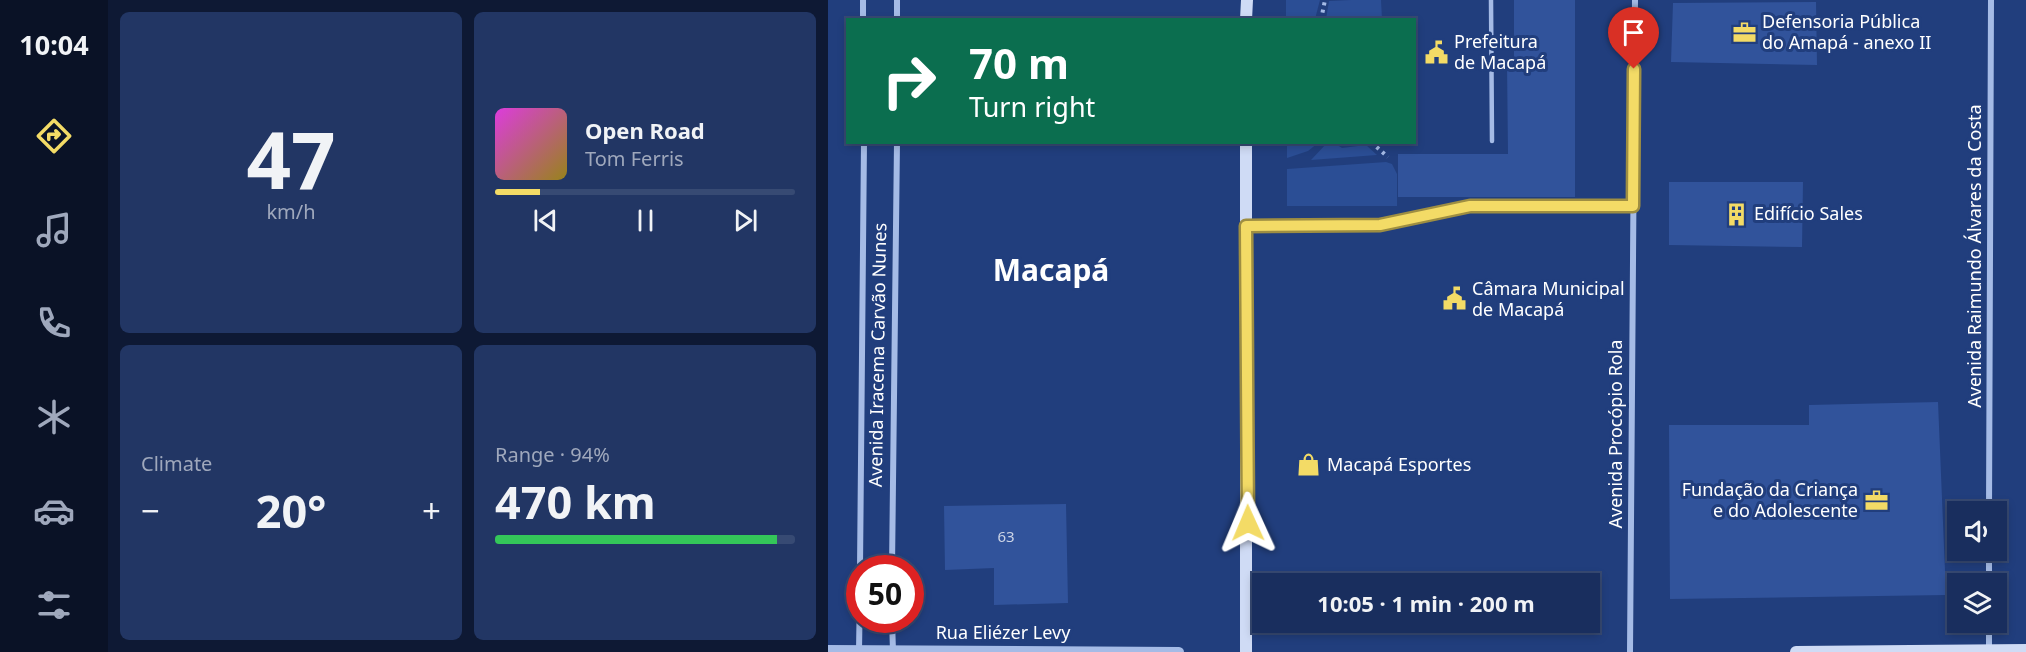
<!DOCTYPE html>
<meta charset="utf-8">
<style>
:root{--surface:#192e5e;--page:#223664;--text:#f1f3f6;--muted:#9fa8bc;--line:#374a73;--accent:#f3db66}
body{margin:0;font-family:"Noto Sans",sans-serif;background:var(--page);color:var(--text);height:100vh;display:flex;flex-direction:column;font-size:22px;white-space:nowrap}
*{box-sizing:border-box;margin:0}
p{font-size:20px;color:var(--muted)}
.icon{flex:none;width:33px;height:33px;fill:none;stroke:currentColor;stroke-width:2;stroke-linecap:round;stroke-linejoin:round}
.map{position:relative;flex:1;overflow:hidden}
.sheet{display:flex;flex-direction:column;gap:12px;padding:12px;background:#0e1934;width:720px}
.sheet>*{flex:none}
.top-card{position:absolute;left:18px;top:18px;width:570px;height:126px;border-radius:0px;box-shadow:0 3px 9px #0003,0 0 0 2px var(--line);background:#0b6e4f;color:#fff;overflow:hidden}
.tools{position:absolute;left:1119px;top:501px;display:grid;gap:12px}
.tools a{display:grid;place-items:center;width:60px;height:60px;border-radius:0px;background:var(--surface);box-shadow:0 3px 9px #0003,0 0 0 2px var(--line);font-size:30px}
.speed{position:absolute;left:18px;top:555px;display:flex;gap:12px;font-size:30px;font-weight:700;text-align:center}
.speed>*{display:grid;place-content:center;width:78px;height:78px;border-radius:50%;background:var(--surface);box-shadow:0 3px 9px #0003,0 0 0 2px var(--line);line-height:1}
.speed .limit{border:9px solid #d22;background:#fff;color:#111}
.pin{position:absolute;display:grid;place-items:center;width:51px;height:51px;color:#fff;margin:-62px -26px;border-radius:50% 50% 50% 0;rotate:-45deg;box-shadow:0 0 6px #0007}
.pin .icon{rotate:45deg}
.me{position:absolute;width:66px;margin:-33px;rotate:359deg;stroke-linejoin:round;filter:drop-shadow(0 0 4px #0008)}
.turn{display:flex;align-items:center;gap:21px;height:126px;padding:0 24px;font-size:27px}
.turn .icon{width:78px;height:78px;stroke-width:2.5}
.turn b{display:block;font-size:42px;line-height:51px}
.big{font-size:45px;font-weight:700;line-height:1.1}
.sheet .card{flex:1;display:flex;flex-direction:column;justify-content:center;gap:9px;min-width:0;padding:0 21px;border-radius:9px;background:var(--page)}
.sheet .dial{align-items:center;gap:0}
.dial b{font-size:78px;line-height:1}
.song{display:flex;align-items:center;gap:18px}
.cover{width:72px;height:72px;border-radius:9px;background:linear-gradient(135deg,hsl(300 70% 55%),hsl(50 70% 35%))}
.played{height:6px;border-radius:3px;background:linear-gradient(90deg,var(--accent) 15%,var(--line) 15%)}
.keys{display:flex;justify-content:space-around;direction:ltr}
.heat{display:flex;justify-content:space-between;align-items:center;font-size:33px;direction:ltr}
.charge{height:9px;border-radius:4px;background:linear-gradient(90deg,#34c759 94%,var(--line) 0)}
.sheet .tiles{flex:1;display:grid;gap:12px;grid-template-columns:repeat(2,1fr)}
.trip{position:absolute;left:424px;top:573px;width:348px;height:60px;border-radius:0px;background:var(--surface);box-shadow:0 3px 9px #0003,0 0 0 2px var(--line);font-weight:700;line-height:60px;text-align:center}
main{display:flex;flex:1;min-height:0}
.tabs{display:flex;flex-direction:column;width:108px;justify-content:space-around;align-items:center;background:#0a1226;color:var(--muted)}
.tabs .icon{width:42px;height:42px}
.tabs .current{color:var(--accent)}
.tabs b{font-size:27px;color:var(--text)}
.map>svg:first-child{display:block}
.green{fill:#2b4e95}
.building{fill:#31539b}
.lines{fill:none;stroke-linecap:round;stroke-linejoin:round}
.path{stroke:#a5bbe6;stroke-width:4;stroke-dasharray:3 4.5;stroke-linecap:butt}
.service{stroke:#a5bbe6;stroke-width:4.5}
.minor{stroke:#a5bbe6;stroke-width:6}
.tertiary{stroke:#a5bbe6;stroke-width:10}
.secondary{stroke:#cfdbf5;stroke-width:12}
.route-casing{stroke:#9e8e42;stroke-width:15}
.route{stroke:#f3db66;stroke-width:10}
.labels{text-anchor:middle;stroke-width:6;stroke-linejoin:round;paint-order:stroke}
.number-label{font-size:15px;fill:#ccd4e6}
.poi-label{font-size:18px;fill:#fff;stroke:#213e7d;text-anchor:start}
.street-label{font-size:18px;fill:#fff;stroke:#213e7d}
.town-label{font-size:30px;font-weight:bold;fill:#fff;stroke:#213e7d}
</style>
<main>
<nav class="tabs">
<b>10:04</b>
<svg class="icon current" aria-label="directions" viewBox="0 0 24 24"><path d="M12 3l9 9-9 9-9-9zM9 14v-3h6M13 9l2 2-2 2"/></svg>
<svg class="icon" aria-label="music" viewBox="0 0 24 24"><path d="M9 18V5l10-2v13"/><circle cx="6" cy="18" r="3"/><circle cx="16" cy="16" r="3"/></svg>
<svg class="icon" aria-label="phone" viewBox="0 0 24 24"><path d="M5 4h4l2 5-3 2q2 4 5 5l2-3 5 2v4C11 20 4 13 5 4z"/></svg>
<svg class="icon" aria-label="climate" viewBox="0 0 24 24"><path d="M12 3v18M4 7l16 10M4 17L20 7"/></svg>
<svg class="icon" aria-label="car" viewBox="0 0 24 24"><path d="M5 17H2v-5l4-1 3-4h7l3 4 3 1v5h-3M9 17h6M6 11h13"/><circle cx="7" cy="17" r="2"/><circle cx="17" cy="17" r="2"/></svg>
<svg class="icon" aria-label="filters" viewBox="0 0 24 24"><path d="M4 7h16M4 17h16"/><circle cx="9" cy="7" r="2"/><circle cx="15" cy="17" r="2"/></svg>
</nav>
<section class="sheet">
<div class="tiles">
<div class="card dial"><b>47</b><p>km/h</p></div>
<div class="card">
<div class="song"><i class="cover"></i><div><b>Open Road</b><p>Tom Ferris</p></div></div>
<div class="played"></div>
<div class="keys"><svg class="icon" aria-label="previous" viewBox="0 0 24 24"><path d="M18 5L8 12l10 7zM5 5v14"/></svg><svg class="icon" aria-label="pause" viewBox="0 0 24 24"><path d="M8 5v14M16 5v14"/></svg><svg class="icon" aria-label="next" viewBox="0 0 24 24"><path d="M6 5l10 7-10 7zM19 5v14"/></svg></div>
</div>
<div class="card"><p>Climate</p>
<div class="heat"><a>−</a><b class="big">20°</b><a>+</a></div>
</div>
<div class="card"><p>Range · 94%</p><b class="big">470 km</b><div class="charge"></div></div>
</div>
</section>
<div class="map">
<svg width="1198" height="652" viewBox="0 0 1198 652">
<rect width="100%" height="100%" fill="#213e7d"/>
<!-- green -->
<path class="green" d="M458,0H492L487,19H458Z
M523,0H553L554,19H498L501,1Z
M459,143V142L490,143L480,151L459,158Z
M499,143H506L514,148L538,145L549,155L483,160Z
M558,162L564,164L569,174V206H459V169Z"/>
<!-- building -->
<path class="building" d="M686,0H747V197H570V154H680L679,63H686Z
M988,2L989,65L843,62L845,3Z
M841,182H975L974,247L841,245Z
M1110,402L1118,595L842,599L841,425H981V405Z
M238,504L240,603L166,605V568L117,570L116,506Z"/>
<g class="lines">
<!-- path -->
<path class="path" d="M493,20L497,0
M543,142L560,157"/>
<!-- service -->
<path class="service" d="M663,0L664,141
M418,226L552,225L642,206H805"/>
<!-- minor -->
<path class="minor" d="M35,0V20
M69,0V20
M1161,512L1163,0
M32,568L36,142
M64,568L69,142
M1161,584V550
M64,620L65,651
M31,651L32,588
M802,652L807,0
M1161,652V622"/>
<!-- tertiary -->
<path class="tertiary" d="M0,650L351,652"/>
<!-- secondary -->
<path class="secondary" d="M418,20L419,0
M418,142V652
M968,652L1198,650"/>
</g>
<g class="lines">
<defs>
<path id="route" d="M420,523L418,226L552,225L642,206H805L806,69"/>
</defs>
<!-- route casing -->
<use href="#route" class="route-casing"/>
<!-- route -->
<use href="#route" class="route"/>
</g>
<!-- icons -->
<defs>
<symbol id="office-bare" viewBox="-9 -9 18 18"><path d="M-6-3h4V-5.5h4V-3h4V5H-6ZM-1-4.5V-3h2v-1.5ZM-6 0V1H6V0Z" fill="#f3db66" stroke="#213e7d" stroke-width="2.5" paint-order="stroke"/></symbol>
<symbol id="civic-bare" viewBox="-9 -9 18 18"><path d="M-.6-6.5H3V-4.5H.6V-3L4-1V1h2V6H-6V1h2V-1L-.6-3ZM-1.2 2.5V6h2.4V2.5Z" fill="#f3db66" stroke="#213e7d" stroke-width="2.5" paint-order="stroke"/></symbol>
<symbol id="building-bare" viewBox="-9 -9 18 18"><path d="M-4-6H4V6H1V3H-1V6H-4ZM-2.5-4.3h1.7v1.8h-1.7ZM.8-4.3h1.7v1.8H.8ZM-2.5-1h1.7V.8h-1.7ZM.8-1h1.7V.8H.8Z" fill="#f3db66" stroke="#213e7d" stroke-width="2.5" paint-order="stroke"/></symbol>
<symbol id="shop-bare" viewBox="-9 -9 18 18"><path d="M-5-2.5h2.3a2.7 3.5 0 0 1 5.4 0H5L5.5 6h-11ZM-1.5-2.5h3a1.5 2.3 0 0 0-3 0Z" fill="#f3db66" stroke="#213e7d" stroke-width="2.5" paint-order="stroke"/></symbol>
</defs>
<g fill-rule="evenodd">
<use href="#office-bare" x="900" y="16" width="33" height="33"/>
<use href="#civic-bare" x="592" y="36" width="33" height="33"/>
<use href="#building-bare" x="892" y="198" width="33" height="33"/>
<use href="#civic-bare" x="610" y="282" width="33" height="33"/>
<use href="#shop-bare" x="464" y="448" width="33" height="33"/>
<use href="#office-bare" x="1032" y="484" width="33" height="33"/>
</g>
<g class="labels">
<!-- number labels -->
<g class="number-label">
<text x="178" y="542">63</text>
</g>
<!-- poi labels -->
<g class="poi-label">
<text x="934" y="28">Defensoria Pública<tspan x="934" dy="21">do Amapá - anexo II</tspan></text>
<text x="626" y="48">Prefeitura<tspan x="626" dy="21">de Macapá</tspan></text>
<text x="926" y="220">Edifício Sales</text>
<text x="644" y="295">Câmara Municipal<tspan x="644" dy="21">de Macapá</tspan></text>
<text x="499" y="471">Macapá Esportes</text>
<text x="1030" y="496" text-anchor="end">Fundação da Criança<tspan x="1030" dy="21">e do Adolescente</tspan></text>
</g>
<!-- street labels -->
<g class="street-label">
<text transform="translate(1147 256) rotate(-90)" y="6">Avenida Raimundo Álvares da Costa</text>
<text transform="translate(50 355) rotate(-89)" y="6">Avenida Iracema Carvão Nunes</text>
<text transform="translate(788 434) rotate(-90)" y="6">Avenida Procópio Rola</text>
<text x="175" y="639">Rua Eliézer Levy</text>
</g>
<!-- town labels -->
<g class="town-label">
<text x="223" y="281">Macapá</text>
</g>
</g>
</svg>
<div class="tools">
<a><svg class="icon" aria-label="sound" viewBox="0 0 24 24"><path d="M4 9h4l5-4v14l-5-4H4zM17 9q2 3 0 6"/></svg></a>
<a><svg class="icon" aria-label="layers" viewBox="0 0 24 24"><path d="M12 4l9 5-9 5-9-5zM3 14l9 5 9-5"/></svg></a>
</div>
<div class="speed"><div class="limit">50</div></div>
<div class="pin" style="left:806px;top:69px;background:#d93025"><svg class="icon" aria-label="arrive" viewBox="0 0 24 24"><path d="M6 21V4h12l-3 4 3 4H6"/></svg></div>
<svg class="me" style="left:420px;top:523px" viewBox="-20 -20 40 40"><path d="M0-17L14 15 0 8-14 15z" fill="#f3db66" stroke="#fff" stroke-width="4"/></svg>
<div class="trip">10:05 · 1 min · 200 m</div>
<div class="top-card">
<div class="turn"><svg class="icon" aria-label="right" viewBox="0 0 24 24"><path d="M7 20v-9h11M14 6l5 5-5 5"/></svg><div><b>70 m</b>Turn right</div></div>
</div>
</div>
</main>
